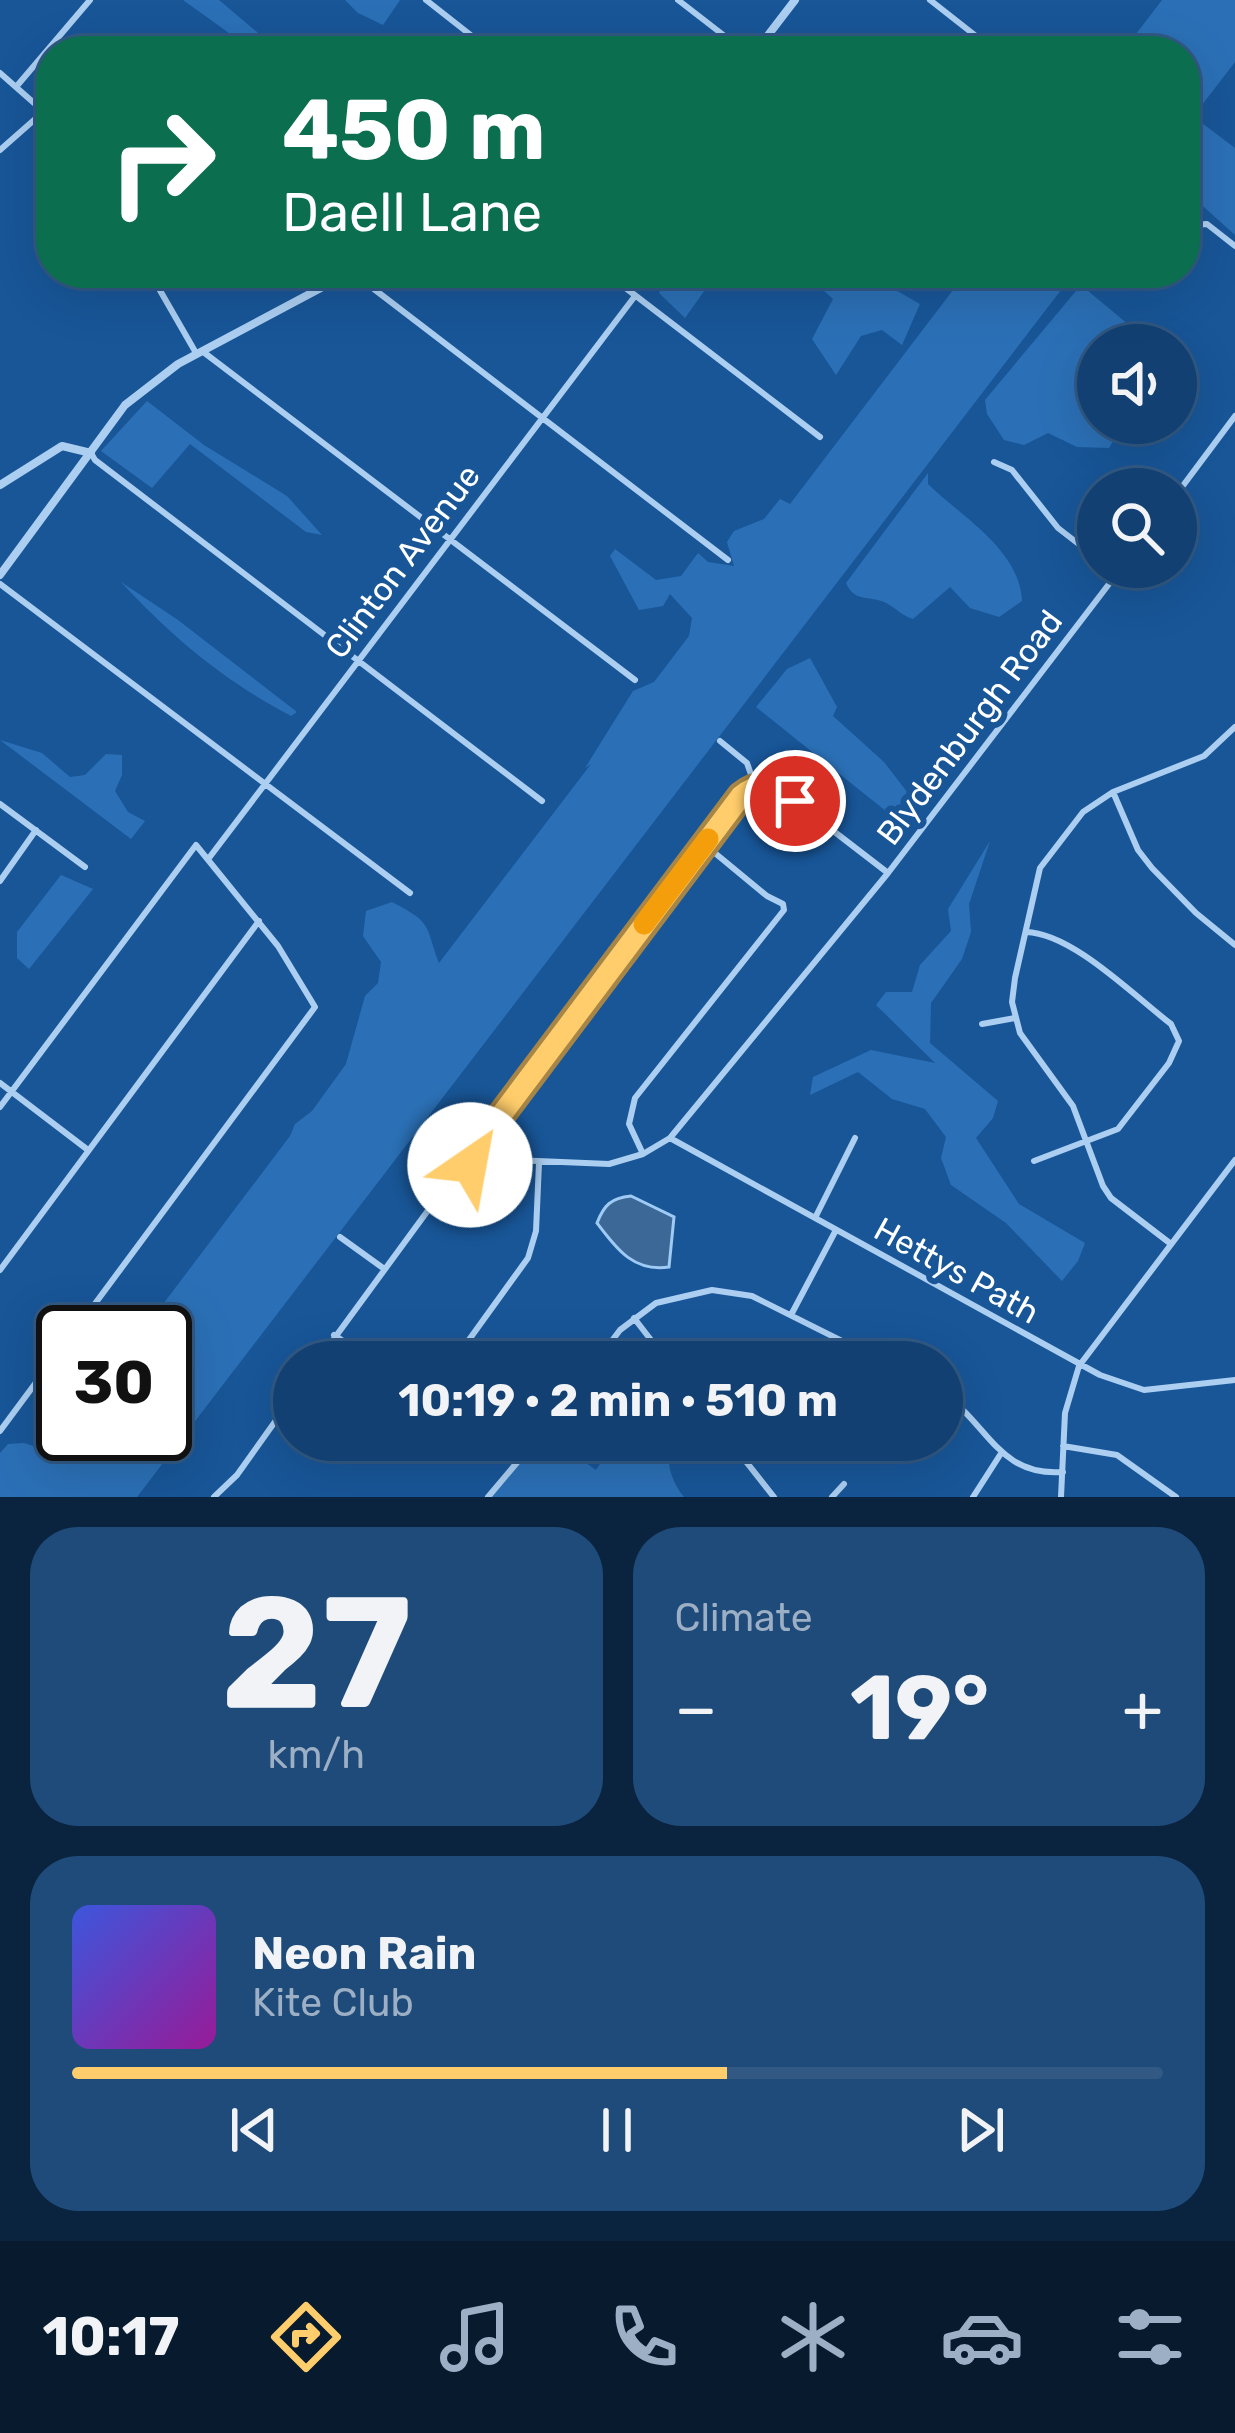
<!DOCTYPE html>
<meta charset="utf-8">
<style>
:root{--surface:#124072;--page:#1f4b7a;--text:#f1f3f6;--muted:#9cafc4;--line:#315984;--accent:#ffcd6b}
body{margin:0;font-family:Rubik,sans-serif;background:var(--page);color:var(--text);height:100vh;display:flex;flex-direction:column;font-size:45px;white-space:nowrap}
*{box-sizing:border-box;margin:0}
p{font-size:39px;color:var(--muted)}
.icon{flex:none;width:66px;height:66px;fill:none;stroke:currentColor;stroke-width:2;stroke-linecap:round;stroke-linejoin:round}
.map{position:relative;height:1497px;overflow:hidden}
.side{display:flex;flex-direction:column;gap:30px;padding:30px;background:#0a233f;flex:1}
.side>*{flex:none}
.top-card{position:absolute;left:36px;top:36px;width:1164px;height:252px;border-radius:48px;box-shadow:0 12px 48px #0002,0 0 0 3px var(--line);background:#0b6e4f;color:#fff;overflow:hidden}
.buttons{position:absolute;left:1077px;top:324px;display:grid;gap:24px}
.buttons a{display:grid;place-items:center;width:120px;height:120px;border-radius:50%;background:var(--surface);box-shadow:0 12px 48px #0002,0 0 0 3px var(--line);font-size:60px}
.speed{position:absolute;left:36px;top:1305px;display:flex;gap:24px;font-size:60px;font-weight:700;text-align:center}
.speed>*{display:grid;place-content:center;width:156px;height:156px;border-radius:50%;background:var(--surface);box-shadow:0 12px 48px #0002,0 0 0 3px var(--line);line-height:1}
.speed .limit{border:6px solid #111;border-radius:18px;background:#fff;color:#111}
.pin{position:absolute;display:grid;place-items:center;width:102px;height:102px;color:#fff;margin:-51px;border:6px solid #fff;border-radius:50%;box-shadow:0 3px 12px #0007}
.me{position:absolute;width:132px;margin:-66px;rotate:33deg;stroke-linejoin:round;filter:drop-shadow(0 0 9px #0008)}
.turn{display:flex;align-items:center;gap:42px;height:252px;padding:0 48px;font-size:54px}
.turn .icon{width:156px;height:156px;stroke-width:2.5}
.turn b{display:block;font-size:84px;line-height:102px}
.big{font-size:90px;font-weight:700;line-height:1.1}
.side .card{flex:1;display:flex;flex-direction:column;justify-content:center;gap:18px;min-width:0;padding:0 42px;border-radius:48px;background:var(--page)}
.side .dial{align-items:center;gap:0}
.dial b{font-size:156px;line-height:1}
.song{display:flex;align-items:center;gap:36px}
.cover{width:144px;height:144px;border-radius:18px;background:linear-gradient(135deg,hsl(230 70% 55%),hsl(300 70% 35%))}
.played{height:12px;border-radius:6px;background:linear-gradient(90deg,var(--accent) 60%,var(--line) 60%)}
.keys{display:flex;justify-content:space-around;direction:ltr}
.heat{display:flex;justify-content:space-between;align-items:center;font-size:66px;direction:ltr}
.side .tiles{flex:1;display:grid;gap:30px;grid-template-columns:1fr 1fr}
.card:last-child{grid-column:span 2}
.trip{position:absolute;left:273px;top:1341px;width:690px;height:120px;border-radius:60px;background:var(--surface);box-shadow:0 12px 48px #0002,0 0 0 3px var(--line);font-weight:700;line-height:120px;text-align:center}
.tab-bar{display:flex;height:192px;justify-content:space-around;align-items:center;background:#071a2e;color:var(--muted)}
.tab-bar .icon{width:84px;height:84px}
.tab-bar .on{color:var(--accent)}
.tab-bar b{font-size:54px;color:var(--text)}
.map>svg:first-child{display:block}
.green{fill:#2b70b6}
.water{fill:#3b6897;stroke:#9ecaf4;stroke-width:3}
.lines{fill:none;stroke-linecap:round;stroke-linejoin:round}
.minor{stroke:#abcef1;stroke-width:6}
.tertiary{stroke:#abcef1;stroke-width:8}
.route-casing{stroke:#a68546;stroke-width:30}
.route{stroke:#ffcd6b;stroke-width:21}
.slow{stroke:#f59e0b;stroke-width:21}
.labels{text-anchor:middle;stroke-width:12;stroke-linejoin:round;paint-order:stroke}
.street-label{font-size:33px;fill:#fff;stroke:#185698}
</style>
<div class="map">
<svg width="1235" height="1497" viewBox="0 0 1235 1497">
<rect width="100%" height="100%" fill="#185698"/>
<!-- green -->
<path class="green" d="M183,0H219L264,38L341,51H254Z
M345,0H400L383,25L358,13Z
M1162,0H1235V62L1185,127V51H1123Z
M1198,120L1235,148V235L1185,190V135Z
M669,273H717L685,318L659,293Z
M804,273H866L920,304L902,345L882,330L861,336L836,375L812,339L833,299Z
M966,273H1074L137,1497H0V1453L8,1444L24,1443L45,1450L64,1434H165V1332H142L290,1136L295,1124L312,1111L346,1064L365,996L378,983L381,962L363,936L366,911L392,902C433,923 425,925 439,963L591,764L585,768L633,691L654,682L689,636L692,618L670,594L663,606L639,610L610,556L615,549L656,580L681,576L698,553L708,562L734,566L727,542L734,531L764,519L780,499L790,504Z
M1081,285L1153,345H1098V423H1124L1109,448L1077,447L1048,433L1024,445L1004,440L987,414L985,400Z
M147,401L204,445L287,496L322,535L306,532L190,444L152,488L101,451Z
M928,473V484C962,517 1020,550 1022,601L999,617L970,608L950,587L913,619C901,615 898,610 888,604C871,594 855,604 846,583Z
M121,582L178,620L297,712L291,716C222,679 174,639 121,582Z
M810,658L837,707L833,716L884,762L914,801L902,824L756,707L787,669Z
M0,740L42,753L70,777L85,775L106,754L122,755V775L115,791L128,812L145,821L131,839Z
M990,841L969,904L971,932L962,959L931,1003L930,1043L998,1101L993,1118L976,1138L1019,1204L1085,1243L1078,1261L1062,1281L1006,1223L951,1185L941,1158L946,1137L925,1109L892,1099L858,1072L810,1095L813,1077L871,1050L935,1063L876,1005L886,992H912L920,965L951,931L948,909Z
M61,875L93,889L29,969L17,958V932Z
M536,1440H554L596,1470L611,1447L636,1457L653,1440L670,1448C665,1464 674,1485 684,1497H488Z"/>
<!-- water -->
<path class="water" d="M631,1196L674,1217L669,1267C633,1272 617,1249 597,1223C604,1205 611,1198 631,1196Z"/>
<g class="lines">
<!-- minor -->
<path class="minor" d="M426,0L491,51
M678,0L744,51
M930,0L995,51
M0,73L51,118
M16,87L90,0
M0,150L42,113
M1194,225L1207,224L1235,246
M150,273L196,353
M353,273L728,560
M606,273L820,437
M202,351L635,680
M91,453L95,460L542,801
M994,462L1012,470L1058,528L1098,559
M1176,495L1235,416
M0,584L410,893
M720,741L747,763L755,786
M1113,792L1138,850L1152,868L1196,913L1235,945
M0,804L85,867
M209,858L635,296
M0,881L36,830
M1026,932C1072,933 1134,996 1171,1024L1179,1041L1169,1063L1118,1129L1034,1161
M982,1024L1015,1018
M0,1083L88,1150
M0,1107L196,845L278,946L315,1007L74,1332
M670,1138L1100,1375L1144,1390L1235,1380
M643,1154L629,1124L635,1098L784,910L783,904L767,896L704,844
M493,1159L494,1132L502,1115L555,1040L747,791L755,786L772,787L784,793L888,873
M815,1218L855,1138
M340,1237L383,1268
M1171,1244L1111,1198L1103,1186L1073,1106L1020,1033L1012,1002L1015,978L1040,868L1083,812L1113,792L1204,756L1235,727
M0,1270L259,921
M791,1315L836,1230
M634,1318L668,1362
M334,1335L375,1362
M317,1362L440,1194L470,1165L493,1159L609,1164L643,1154L670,1138L888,873L1122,567
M453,1362L528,1258L536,1231L539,1163
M596,1362L620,1330L656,1303L712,1290L752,1296L884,1362
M942,1393C988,1423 998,1477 1063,1472
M0,1431L63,1346
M729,1440L774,1497
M1063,1446L1117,1455L1176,1497
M214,1497L237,1475L294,1395
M488,1497L536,1440
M832,1497L844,1484
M973,1497L1000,1455
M1061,1497L1065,1413L1079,1366L1235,1160"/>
<!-- tertiary -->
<path class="tertiary" d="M756,51L795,0
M0,485L62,446L91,453
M0,575L125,405L178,364L349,273"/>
</g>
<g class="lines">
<defs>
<path id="route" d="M470,1165L494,1159V1132L502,1114L741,796C761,779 776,787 795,801"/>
</defs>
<!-- route casing -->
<use href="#route" class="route-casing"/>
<!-- route -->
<use href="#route" class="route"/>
<!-- slow -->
<path class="slow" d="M644,924L708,839"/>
</g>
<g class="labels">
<!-- street labels -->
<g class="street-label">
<text transform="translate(402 561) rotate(-53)" y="12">Clinton Avenue</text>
<text transform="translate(969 727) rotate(-53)" y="12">Blydenburgh Road</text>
<text transform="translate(957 1270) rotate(29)" y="12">Hettys Path</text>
</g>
</g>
</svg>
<div class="buttons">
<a><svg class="icon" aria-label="sound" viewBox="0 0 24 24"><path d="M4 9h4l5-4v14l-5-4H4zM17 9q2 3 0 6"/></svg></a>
<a><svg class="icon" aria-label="search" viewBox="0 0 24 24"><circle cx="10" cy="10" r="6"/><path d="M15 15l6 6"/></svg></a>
</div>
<div class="speed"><div class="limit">30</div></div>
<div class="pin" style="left:795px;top:801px;background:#d93025"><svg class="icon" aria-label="arrive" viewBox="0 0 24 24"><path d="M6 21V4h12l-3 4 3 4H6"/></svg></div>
<svg class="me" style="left:470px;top:1165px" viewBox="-20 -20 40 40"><circle r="19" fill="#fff"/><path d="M0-13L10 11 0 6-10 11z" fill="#ffcd6b"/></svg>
<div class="trip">10:19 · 2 min · 510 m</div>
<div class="top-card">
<div class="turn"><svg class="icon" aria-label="right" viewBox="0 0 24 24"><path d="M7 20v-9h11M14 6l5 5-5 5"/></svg><div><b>450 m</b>Daell Lane</div></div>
</div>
</div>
<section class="side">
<div class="tiles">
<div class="card dial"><b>27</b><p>km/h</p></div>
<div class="card"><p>Climate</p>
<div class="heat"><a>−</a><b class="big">19°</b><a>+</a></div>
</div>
<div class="card">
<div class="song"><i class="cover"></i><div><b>Neon Rain</b><p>Kite Club</p></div></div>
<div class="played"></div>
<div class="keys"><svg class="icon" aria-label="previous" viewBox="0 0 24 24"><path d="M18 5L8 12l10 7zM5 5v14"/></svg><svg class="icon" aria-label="pause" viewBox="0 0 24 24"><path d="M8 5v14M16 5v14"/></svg><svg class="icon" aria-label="next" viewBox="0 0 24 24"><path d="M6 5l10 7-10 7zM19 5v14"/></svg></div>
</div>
</div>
</section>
<nav class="tab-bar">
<b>10:17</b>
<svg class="icon on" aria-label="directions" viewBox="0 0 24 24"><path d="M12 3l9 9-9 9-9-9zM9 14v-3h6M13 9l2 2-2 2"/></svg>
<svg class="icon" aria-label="music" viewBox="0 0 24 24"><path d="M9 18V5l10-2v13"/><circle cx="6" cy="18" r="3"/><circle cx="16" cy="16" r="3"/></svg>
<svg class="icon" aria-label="phone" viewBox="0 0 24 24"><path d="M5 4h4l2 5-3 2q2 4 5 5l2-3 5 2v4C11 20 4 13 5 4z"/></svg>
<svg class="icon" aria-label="climate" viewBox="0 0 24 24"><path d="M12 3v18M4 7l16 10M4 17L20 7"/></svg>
<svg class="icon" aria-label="car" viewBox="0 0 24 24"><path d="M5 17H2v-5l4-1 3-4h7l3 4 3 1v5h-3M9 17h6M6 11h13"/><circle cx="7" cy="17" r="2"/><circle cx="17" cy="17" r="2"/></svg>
<svg class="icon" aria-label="filters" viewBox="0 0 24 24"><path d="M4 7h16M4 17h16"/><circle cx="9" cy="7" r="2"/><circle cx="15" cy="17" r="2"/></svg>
</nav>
